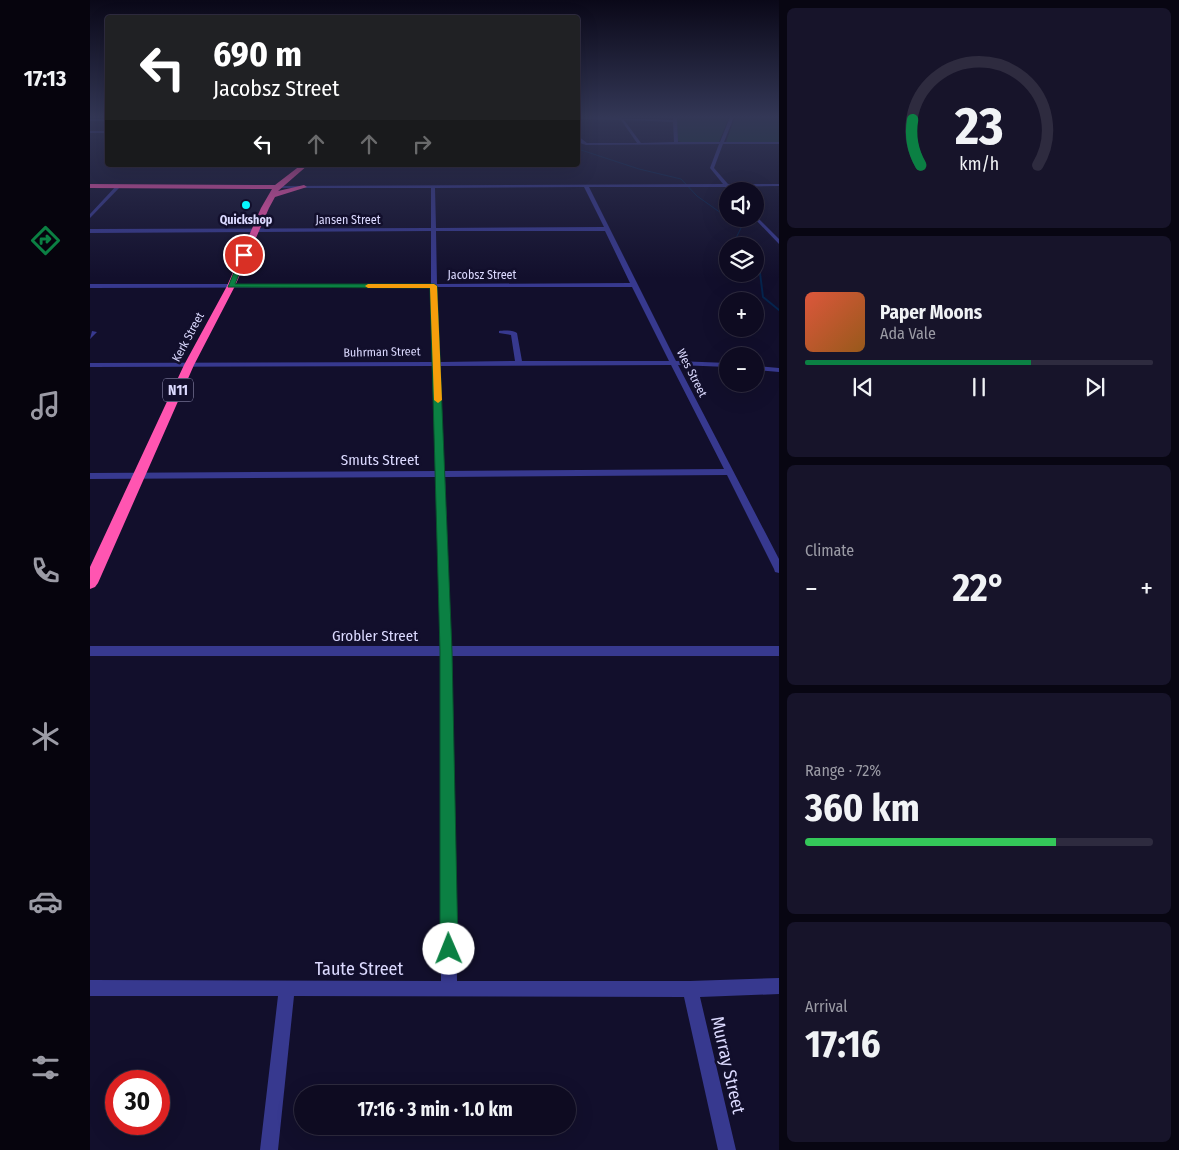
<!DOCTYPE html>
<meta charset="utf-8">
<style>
:root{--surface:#0e0b21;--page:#17142a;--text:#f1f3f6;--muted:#9b9ba5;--line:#2e2b3f;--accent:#0b8043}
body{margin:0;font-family:"Fira Sans Condensed",sans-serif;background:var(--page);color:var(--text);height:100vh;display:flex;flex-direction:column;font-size:19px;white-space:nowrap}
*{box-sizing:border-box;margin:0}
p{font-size:16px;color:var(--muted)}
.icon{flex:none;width:28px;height:28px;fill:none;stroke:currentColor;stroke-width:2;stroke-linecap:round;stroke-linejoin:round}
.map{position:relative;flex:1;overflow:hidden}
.sheet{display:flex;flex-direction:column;gap:8px;padding:8px;background:#080612;width:400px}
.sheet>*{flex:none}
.guide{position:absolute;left:15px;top:15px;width:475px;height:152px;border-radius:5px;box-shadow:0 5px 20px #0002,0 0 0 1px var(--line);background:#202124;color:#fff;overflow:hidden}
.tools{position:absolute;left:629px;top:182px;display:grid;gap:10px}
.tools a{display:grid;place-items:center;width:45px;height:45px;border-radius:50%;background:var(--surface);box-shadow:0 5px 20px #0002,0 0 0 1px var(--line);font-size:25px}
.speed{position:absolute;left:15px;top:1070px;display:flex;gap:10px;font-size:25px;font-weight:700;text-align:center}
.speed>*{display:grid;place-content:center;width:65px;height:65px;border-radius:50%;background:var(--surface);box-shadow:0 5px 20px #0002,0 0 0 1px var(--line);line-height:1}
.speed .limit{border:8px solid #d22;background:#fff;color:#111}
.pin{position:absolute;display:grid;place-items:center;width:42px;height:42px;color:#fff;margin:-21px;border:2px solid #fff;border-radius:50%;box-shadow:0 1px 5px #0007}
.me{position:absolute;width:55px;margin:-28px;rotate:359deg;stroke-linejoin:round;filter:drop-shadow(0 0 4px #0008)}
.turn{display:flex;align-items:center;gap:18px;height:105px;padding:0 25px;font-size:22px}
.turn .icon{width:65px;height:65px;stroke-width:2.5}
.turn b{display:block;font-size:35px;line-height:42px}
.lanes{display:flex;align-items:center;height:48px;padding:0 25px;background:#0003;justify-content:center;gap:25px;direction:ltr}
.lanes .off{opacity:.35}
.big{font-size:38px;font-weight:700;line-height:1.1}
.sheet .widget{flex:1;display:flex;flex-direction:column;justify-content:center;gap:8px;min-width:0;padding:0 18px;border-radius:8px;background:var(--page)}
.sheet .dial{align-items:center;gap:0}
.dial svg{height:130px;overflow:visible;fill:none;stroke:var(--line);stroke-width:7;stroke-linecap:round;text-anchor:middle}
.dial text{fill:var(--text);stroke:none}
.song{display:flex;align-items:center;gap:15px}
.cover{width:60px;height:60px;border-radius:8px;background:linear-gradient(135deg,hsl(10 70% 55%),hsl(30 70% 35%))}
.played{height:5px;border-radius:2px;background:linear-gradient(90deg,var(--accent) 65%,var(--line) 65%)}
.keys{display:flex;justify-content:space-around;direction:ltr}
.heat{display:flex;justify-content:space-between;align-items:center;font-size:28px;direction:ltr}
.charge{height:8px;border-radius:4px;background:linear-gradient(90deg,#34c759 72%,var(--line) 0)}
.trip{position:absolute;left:204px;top:1085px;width:282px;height:50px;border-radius:25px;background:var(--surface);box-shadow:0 5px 20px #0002,0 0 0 1px var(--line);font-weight:700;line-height:50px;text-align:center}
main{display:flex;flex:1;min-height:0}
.menu{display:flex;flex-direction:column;width:90px;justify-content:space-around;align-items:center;background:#06040d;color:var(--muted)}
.menu .icon{width:35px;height:35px}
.menu .active{color:var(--accent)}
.menu b{font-size:22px;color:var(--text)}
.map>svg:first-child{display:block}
.green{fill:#113733}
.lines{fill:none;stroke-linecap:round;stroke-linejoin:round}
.stream-far1{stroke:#06254e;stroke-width:1}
.stream{stroke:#06254e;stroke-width:2}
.street{fill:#37398f;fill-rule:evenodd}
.highway{fill:#ff55b1;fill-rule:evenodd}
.route{fill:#0b8043;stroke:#07532c}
.slow{fill:#f59e0b}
.poi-dot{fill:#06f6ff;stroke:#120f2c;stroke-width:2}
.labels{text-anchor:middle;stroke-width:5;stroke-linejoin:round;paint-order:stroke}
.far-poi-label{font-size:12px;font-weight:bold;fill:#dcdaff;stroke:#120f2c}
.far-street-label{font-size:12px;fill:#dcdaff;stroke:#120f2c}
.shield{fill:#120f2c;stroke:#9f9dc0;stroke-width:1}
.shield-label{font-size:14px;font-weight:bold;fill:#dcdaff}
.street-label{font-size:15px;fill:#dcdaff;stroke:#120f2c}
.near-street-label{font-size:18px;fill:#dcdaff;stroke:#120f2c}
</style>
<main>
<nav class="menu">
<b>17:13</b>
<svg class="icon active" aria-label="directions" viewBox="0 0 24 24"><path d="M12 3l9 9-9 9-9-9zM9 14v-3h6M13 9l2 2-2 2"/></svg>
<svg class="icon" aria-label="music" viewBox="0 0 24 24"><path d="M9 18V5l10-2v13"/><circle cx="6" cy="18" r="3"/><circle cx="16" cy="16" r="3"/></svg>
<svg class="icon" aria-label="phone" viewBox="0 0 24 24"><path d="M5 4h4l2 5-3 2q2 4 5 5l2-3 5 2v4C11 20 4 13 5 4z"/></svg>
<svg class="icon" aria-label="climate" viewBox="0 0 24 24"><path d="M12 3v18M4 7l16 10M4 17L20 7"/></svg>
<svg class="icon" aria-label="car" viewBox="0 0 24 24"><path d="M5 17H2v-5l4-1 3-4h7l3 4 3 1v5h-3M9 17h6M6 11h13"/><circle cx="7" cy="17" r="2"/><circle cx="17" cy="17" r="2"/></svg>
<svg class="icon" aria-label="filters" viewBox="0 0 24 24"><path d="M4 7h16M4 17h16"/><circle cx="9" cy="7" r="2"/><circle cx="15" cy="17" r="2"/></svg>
</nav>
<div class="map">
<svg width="689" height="1150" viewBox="0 0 689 1150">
<rect width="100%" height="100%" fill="#120f2c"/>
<!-- green -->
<path class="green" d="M587,117H639L629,142H591L588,141Z
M645,117H689V142H636Z"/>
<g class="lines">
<!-- stream-far1 -->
<path class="stream-far1" d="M488,149L549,169L591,179L607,196L638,218
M639,219L651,228L646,238L652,246
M665,261L670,266"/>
<!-- stream -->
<path class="stream" d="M669,265L673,297L689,310"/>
<!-- street -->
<path class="street" d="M488,117L583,120V117H587L588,142H630L640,117H644L634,142H689V144H633L624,168L638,184H689V186L640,187L638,188L635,187H499L586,361L638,363V367L588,365L689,559V573L685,572L684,569L637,475L355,477L361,646H689V656H362L367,981H600L689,978V994L610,997L646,1150H628L594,997L204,996L188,1150H170L188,996H0V980L351,981L350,656H0V646H350L346,477L0,479V473L346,471L343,366L0,367V363L343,362L341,287L0,288V284H341V231L0,233V229L341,228V188H185L187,186L633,184L620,168L629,144L496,145L490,143L488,136L497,143H547L531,120L488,119ZM534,120L583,122L584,142L551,143ZM494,187L514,227L346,228L345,188ZM346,231H515L540,283L347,284ZM347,287H542L579,361H432L427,333C423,330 414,330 409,331V333L421,335L425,361L350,362ZM581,365L634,469L354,471L350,366Z
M0,119H18V121H0Z
M0,131H18V133H0Z
M27,185L31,186L0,218V214Z
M665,215L689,239V244L665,219Z
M2,331L7,332L0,339Z
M665,366L689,368V372L665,370Z"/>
<!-- highway -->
<path class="highway" d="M211,165H218L188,191L214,185L217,187L185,197L179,208L145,286L104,365L8,583L5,587L0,589V567L94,365L137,286L171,208L182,189L0,188V184L185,185Z"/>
</g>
<!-- sky -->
<linearGradient id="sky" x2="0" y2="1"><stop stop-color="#0a0818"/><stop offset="0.42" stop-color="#333756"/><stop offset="1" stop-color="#333756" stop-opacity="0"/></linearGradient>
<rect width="689" height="278" fill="url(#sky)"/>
<!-- route -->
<path class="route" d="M154,253L157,255L145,284H344L347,286L362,651L368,949L365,955L359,958L353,955L350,949V651L340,288L138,287L151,255Z"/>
<!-- slow -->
<path class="slow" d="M344,284L347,286L352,400L348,403L344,400L340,288H278L275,286L278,284Z"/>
<!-- markers -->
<circle class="poi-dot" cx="156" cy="205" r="5"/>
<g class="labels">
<!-- far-poi labels -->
<g class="far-poi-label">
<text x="156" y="224">Quickshop</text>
</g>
<!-- far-street labels -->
<g class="far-street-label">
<text x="258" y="224">Jansen Street</text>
<text x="392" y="279">Jacobsz Street</text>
<text transform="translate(98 337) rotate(-62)" y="4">Kerk Street</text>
<text transform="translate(292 352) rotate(-1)" y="4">Buhrman Street</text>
<text transform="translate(602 373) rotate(63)" y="4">Wes Street</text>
</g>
<!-- shield labels -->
<rect class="shield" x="73" y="378.5" width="30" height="23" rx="4"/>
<g class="shield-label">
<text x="88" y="395">N11</text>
</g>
<!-- street labels -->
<g class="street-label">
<text x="290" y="465">Smuts Street</text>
<text x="285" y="641">Grobler Street</text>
</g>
<!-- near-street labels -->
<g class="near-street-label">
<text x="269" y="975">Taute Street</text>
<text transform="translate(638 1065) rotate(77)" y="6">Murray Street</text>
</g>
</g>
</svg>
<div class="tools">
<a><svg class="icon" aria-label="sound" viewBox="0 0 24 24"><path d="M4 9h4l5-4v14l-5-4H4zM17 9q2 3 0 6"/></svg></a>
<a><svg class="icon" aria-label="layers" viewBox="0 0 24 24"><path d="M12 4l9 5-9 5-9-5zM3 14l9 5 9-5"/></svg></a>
<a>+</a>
<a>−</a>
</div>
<div class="speed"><div class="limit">30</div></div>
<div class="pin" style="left:154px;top:255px;background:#d93025"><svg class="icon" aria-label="arrive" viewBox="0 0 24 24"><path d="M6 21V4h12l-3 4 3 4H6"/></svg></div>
<svg class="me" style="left:359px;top:949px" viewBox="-20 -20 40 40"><circle r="19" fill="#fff"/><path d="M0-13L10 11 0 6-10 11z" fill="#0b8043"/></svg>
<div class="trip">17:16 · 3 min · 1.0 km</div>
<div class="guide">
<div class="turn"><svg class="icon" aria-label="left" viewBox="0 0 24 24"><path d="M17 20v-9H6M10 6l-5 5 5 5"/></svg><div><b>690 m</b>Jacobsz Street</div></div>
<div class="lanes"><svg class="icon" aria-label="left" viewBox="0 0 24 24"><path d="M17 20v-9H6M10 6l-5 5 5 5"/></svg><svg class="icon off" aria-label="ahead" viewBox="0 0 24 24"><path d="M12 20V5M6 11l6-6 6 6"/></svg><svg class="icon off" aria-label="ahead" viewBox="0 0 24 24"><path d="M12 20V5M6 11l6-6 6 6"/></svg><svg class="icon off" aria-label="right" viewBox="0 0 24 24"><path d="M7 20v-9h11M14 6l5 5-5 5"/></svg></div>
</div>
</div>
<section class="sheet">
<div class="widget dial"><svg viewBox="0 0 100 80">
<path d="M14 69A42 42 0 1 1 86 69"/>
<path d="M14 69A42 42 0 0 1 9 41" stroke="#0b8043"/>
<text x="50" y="56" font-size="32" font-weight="700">23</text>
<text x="50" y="72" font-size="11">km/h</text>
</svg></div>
<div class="widget">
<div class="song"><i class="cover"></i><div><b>Paper Moons</b><p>Ada Vale</p></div></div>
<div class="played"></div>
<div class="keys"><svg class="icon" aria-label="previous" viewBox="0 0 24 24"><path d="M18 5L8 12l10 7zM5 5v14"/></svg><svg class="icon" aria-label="pause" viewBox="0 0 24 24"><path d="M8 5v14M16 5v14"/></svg><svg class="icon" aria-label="next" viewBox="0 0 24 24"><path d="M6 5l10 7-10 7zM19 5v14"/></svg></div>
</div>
<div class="widget"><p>Climate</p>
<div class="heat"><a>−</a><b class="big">22°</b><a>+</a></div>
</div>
<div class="widget"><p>Range · 72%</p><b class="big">360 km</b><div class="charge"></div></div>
<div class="widget"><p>Arrival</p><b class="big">17:16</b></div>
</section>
</main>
